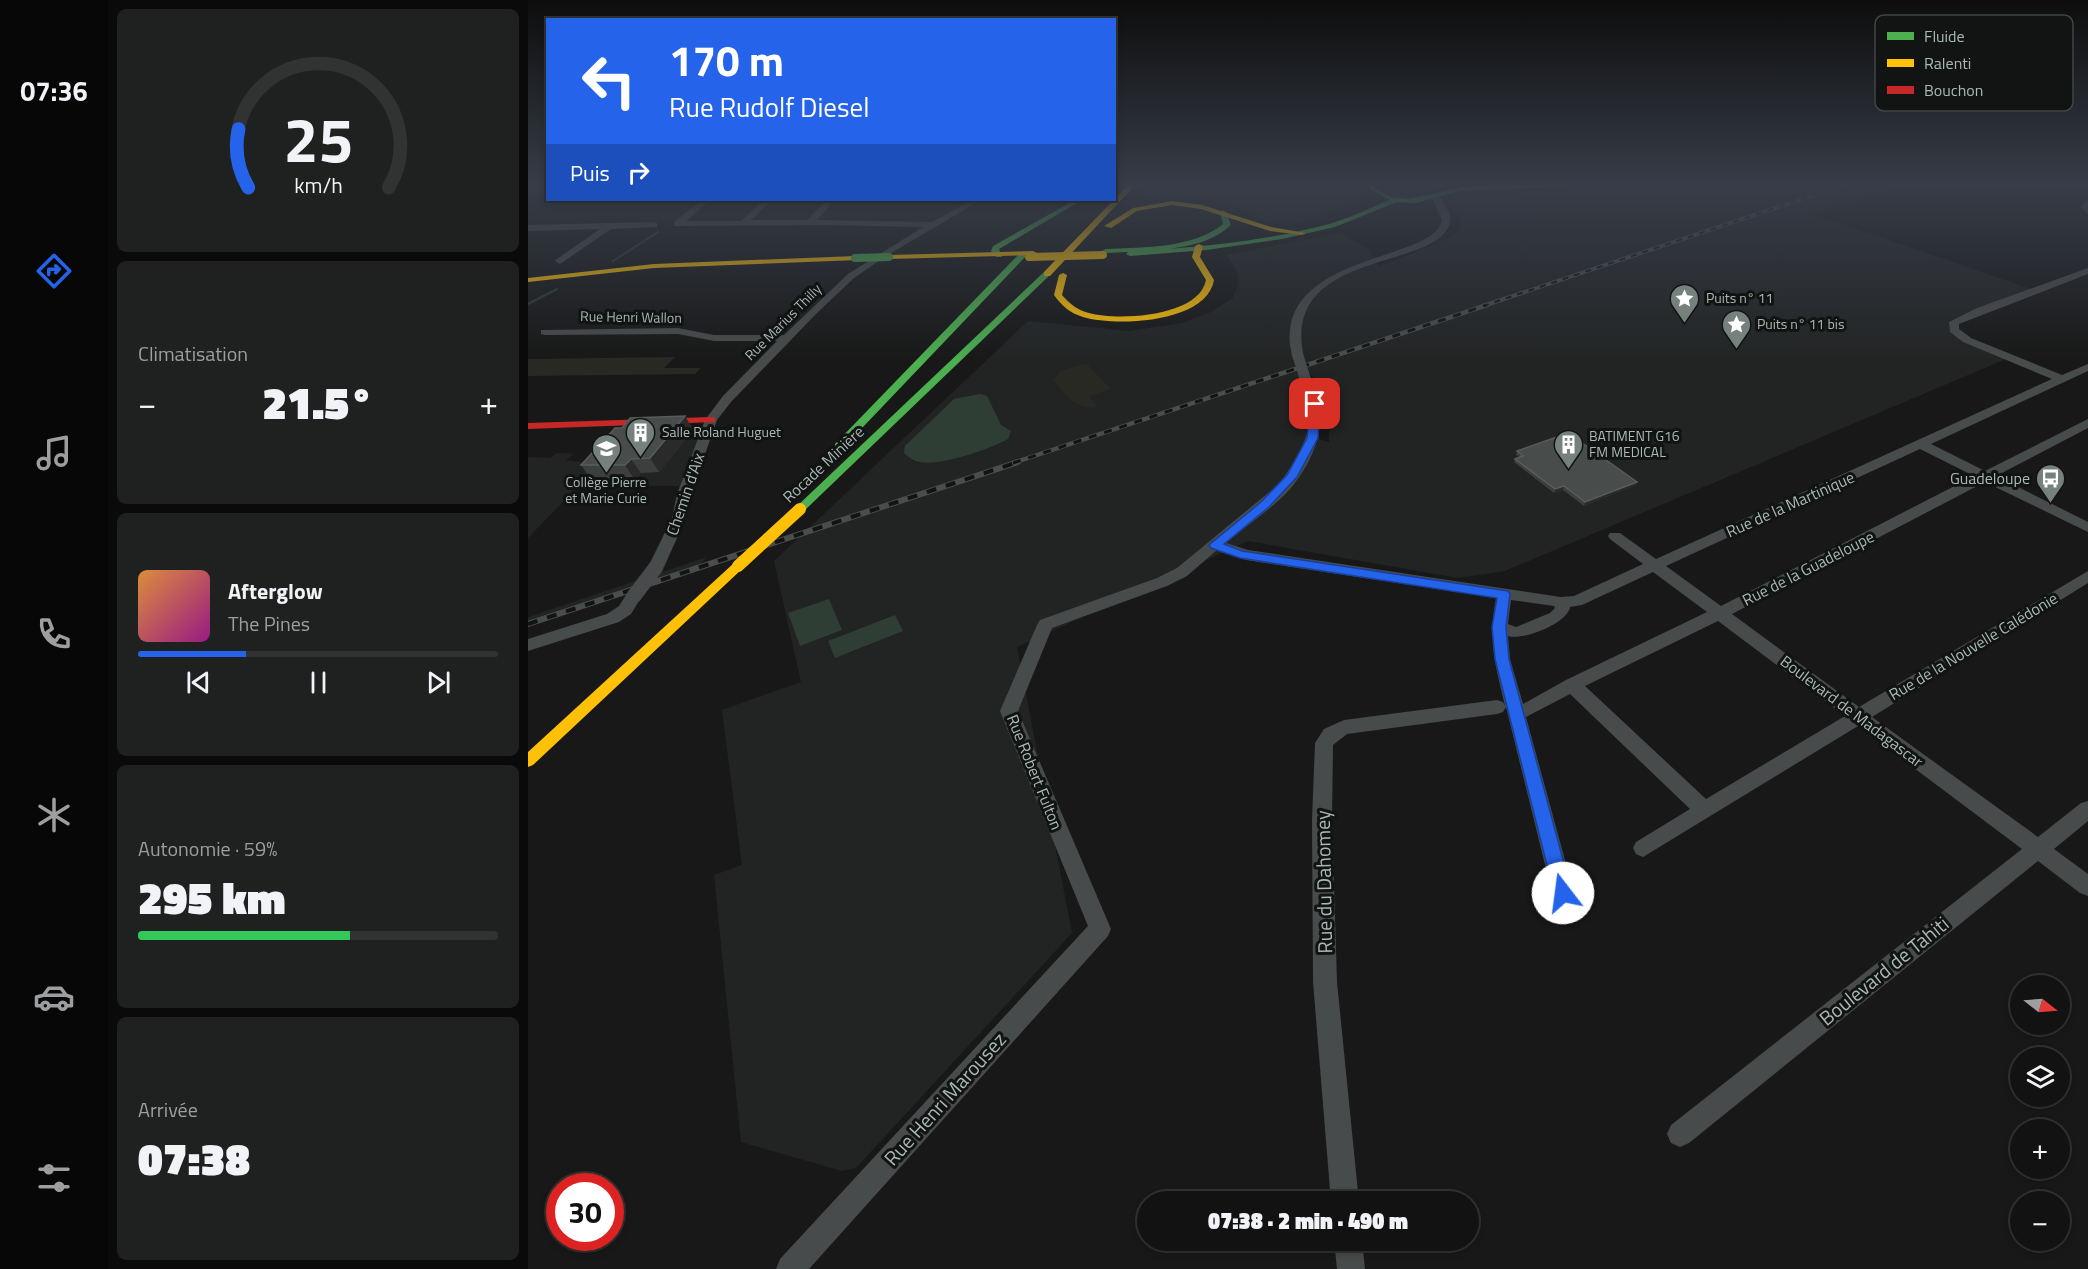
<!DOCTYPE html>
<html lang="fr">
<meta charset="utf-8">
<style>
:root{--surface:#121212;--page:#1f2020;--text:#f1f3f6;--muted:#9c9e9f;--line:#313232;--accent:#2563eb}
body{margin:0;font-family:"Titillium Web",sans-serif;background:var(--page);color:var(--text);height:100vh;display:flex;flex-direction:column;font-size:22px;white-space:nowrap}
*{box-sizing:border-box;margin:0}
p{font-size:20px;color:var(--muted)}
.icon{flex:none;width:33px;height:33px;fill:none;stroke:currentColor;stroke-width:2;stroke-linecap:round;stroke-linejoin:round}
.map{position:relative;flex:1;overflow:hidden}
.details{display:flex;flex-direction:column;gap:9px;padding:9px;background:#0a0a0a;width:420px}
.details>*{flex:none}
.top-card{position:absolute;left:18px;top:18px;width:570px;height:183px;border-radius:0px;box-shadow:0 3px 9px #0003,0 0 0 2px var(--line);background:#2563eb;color:#fff;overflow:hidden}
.needle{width:39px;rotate:107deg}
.tools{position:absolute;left:1482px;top:975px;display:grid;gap:12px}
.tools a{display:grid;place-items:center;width:60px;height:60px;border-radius:50%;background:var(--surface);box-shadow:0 3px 9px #0003,0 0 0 2px var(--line);font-size:30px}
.speed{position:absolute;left:18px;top:1173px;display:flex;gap:12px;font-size:30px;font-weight:700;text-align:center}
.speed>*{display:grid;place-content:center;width:78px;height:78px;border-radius:50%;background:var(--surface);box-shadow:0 3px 9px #0003,0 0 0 2px var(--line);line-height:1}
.speed .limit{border:9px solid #d22;background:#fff;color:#111}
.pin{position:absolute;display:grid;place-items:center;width:51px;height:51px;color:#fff;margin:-26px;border-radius:12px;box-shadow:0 3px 9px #0006}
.me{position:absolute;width:66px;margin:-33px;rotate:345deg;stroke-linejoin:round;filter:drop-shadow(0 0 4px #0008)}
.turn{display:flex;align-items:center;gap:21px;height:126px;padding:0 24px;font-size:27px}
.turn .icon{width:78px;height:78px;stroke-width:2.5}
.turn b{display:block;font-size:42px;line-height:51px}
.then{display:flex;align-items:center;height:57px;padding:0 24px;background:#0003;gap:12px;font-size:22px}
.big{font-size:45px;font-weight:800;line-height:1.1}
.details .card{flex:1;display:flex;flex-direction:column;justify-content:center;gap:9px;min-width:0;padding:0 21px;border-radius:9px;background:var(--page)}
.details .dial{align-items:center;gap:0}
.dial svg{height:156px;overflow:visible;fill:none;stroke:var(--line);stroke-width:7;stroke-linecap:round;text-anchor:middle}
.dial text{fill:var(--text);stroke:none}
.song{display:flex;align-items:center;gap:18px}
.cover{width:72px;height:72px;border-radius:9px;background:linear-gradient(135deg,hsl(30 70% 55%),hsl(310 70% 35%))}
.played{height:6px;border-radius:3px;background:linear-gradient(90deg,var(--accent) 30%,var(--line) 30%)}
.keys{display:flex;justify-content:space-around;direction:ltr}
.heat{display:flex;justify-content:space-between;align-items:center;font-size:33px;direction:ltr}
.charge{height:9px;border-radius:4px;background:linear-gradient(90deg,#34c759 59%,var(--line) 0)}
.trip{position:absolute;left:609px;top:1191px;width:342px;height:60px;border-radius:30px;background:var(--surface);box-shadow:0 3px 9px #0003,0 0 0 2px var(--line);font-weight:800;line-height:60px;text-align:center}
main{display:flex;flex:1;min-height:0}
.dock{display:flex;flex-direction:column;width:108px;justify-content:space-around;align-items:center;background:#070707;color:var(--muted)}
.dock .icon{width:42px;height:42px}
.dock .active{color:var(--accent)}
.dock b{font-size:27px;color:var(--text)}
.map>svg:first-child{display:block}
.built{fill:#222424;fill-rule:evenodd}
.green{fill:#282922}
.water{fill:#2e3e35}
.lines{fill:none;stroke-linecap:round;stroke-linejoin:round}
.stream{stroke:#2e3e35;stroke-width:2}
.street{fill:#484b4b;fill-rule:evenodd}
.fast{fill:#4caf50;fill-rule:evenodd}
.slow{fill:#ffc107;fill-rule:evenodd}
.jam{fill:#c62828;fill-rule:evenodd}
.rail-far2-casing{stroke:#494d4c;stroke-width:4}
.rail-far1-casing{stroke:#494d4c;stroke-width:4.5}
.rail-casing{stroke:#494d4c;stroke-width:6}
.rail-far2{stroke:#121414;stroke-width:2;stroke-dasharray:6;stroke-linecap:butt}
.rail-far1{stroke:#121414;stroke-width:3;stroke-dasharray:8;stroke-linecap:butt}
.rail{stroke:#121414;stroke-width:4;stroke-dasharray:10;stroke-linecap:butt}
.street-bridge-far1{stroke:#484b4b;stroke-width:11}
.street-bridge{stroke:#484b4b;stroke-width:15}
.fast-bridge{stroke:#4caf50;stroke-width:8}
.slow-bridge-far1{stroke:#ffc107;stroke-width:8}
.slow-bridge{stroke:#ffc107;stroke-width:12}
.wall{fill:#3c3f3e}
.shaded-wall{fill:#292a29}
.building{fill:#484c4b;stroke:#575d5b;stroke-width:1.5}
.route{fill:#2563eb;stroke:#184099;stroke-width:1.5}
.labels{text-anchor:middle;stroke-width:6;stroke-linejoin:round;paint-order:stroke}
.far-poi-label{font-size:14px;fill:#a9b9b4;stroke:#121414;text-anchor:start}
.far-street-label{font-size:14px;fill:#a9b9b4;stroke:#121414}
.street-label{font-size:16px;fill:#a9b9b4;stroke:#121414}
.poi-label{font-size:16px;fill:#a9b9b4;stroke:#121414;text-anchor:end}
.near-street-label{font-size:20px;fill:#a9b9b4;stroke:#121414}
.key{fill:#121414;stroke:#3f4644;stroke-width:1.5}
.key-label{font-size:16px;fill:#a9b9b4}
</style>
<main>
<nav class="dock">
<b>07:36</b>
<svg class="icon active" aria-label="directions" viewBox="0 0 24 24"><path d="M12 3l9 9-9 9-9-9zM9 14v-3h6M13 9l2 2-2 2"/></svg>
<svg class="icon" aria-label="music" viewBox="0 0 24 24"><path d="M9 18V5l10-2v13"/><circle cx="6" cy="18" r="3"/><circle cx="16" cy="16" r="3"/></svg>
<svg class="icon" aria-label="phone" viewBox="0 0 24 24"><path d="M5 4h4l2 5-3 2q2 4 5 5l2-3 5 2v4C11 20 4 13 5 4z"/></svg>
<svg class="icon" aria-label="climate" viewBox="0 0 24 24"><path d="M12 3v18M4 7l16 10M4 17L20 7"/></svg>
<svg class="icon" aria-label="car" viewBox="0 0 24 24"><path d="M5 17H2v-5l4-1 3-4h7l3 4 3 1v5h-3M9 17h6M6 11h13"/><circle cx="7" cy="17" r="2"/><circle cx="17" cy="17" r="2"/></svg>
<svg class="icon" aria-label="filters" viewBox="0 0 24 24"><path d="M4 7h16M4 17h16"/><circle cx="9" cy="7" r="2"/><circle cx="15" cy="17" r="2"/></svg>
</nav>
<section class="details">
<div class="card dial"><svg viewBox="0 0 100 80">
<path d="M14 69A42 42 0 1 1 86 69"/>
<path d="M14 69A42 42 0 0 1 9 39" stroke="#2563eb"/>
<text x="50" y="56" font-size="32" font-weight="700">25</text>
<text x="50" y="72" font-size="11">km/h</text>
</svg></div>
<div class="card"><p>Climatisation</p>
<div class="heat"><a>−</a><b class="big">21.5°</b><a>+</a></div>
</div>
<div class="card">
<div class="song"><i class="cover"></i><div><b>Afterglow</b><p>The Pines</p></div></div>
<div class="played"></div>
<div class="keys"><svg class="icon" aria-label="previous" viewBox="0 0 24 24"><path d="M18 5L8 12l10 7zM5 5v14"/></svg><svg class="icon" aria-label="pause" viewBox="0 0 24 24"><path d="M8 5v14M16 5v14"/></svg><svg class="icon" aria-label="next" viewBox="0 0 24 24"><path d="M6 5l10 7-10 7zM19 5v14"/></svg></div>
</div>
<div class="card"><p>Autonomie · 59%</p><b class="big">295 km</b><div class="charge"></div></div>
<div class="card"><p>Arrivée</p><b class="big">07:38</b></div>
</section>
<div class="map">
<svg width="1560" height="1269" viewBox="0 0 1560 1269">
<rect width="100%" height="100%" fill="#181818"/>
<!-- built -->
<path class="built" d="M624,184H838L834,200L761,226L739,222L708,207L674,198L615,199Z
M1085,184H1378L1285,214L1506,290L1426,322L1427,330L1478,359L977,571L930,578L720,541L489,647L544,933L328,1168L314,1171L213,1142L186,875L214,865L194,710L273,682L246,561L500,321L601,331L654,323L683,312L705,298L710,284L709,271L698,255L813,233L842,250L851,267L923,237L932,228L933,217L916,205L925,193L932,195L1016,191ZM780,372L800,394L801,442L785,437L787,403Z
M175,426L152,486L51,485L0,538V457L22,458L29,453L45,454L38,460L61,463L108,428Z
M179,557L164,573L0,627V617Z"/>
<!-- green -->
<path class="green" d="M850,184H899L905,190C891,205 867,197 850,192Z
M147,357L136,368H173L167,374L0,376V359Z
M555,364L561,366L583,389L561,396L570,407C550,411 536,395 526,380L532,371Z"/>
<!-- water -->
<path class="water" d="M452,394L459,396L473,425L483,431L480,439C462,449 413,466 392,462C386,461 380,457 376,453L377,446L426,399Z
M301,599L314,630L272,646L260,613Z
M367,615L375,631L307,658L300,641Z"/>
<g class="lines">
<!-- stream -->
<path class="stream" d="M85,261L130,232
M0,304L29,289"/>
<!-- street -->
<path class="street" d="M0,187H20V191H0Z
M904,193H910C914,201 924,213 922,222C912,271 756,248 775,353L769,356L765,355C760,345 761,330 764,319C785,253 907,258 914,220L904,198Z
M174,200H182L158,221H213L236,200H244L223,220H279L299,200H307L289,220L404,222L444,200H453L358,256L326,278L288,314L203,402L189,420L163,494L158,518L136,567L128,572L120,567L144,518L149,494L177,420L195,396L249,341H186L150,334L17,335L13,334V330L150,328L186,335H256L320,274L395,227L297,225L146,226V222Z
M1557,201H1560V215L1553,207Z
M126,222L129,223V227L83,229L32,264L27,261L29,259L72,229L0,231V225Z
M1560,268V274L1431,324V329L1443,338L1534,375L1560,364V371L1403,444L1457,471L1560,419V428L1468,476L1560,522V532L1457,482L1204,614L1331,707L1560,571V583L1344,717L1510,837L1553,803L1560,801V821L1526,849L1560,874V896L1552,893L1510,861L1161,1143L1152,1147L1143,1143L1139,1134L1143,1125L1494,849L1330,726L1115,857L1108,854L1105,848L1108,842L1162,809L1042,694L998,717L1046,893L1043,900L1035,903L1027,900L1024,893L978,707L975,712L969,714L819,734L805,745L804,820L809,982L831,1202H803L785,982L784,820L787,743L796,729L816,720L969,700L975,702L977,706C967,663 960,642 968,598L718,560L689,550L659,576L639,586L524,628L490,711L583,929L580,936L281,1269H248L252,1259L560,926L472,711L509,625L512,620L629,578L649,568L751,484C768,461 786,433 781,403C780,396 775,388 772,381L774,379H782C804,416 788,458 762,489C744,509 718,526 698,543L720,550L1033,597L1046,596L1115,564L1082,539L1080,536L1082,533H1092L1128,559L1524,379L1435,342L1422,332L1421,322L1449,308ZM1392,449L1446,476L1193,606L1138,566ZM1125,572L1179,612L1038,680L995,704L982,659L980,636C995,641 1040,623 1042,607L1054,605ZM983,600L1026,606L1027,608L1022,613L988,627L980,624ZM1190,621L1317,716L1178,799L1057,686Z
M106,591L112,592L114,596L103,614L91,622L0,651V639L79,614L91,606L100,592Z
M806,1240H834L837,1269H809Z"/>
<!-- fast -->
<path class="fast" d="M842,184H848L846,188L863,197L881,199L945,185L1046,184L1043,186L931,191L888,203L869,202L807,227L754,239L678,250L602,256L598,254L600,252L578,253L574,251L578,249C617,247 663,249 695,224L692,212L695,210L698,212L703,225C686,241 663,246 640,249C694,245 749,238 801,224C822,218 842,208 862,200L841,189Z
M547,200H554L471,249L474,257H468L463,251L465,246Z
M493,252L500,254L315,448H307V444Z
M516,272L523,274L276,511H268L266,509L268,507Z"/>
<!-- slow -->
<path class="slow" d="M601,184H608L522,276H516V272Z
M644,201L674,205L743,227L778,233L774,235L742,231L673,209L644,205L609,211L583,228L576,226L605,208Z
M671,244L675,246L672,257L686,280C679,323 588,327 555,317C542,313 534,306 526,295L531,275L535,273L539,275L534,295C542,304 549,310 561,313C590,321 671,317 678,280L664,257L667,246Z
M505,251L509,253L508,255L361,259L357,257L361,255Z
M327,256L331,258L330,260L126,268L0,282V278L126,264Z
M210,562L214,563L216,566L214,569L5,765L0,767V752L206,563Z"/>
<!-- jam -->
<path class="jam" d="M183,417L187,418V422L0,429V423Z"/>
<defs>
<path id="rail-far2" d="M955,306L1319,184"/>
<path id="rail-far1" d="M485,463L959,305"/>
<path id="rail" d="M0,624L490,462"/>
</defs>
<!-- rail-far2 casing -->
<use href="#rail-far2" class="rail-far2-casing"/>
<!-- rail-far1 casing -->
<use href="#rail-far1" class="rail-far1-casing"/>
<!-- rail casing -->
<use href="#rail" class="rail-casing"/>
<!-- rail-far2 -->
<use href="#rail-far2" class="rail-far2"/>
<!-- rail-far1 -->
<use href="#rail-far1" class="rail-far1"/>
<!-- rail -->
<use href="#rail" class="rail"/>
<!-- street-bridge-far1 -->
<path class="street-bridge-far1" d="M769,353L778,381"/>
<!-- street-bridge -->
<path class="street-bridge" d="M106,596L128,567"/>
<!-- fast-bridge -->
<path class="fast-bridge" d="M327,258L361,257"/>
<!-- slow-bridge-far1 -->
<path class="slow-bridge-far1" d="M501,257L575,255"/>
<!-- slow-bridge -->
<path class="slow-bridge" d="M210,566L272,509"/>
</g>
<!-- wall -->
<path class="wall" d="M157,416L165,430L131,472L113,473L107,480L63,479L53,465L94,428Z
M989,451L1108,485L1056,506L1035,490L1026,493L986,462L987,459L991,457L988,455Z"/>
<!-- shaded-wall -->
<path class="shaded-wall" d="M157,416L165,430L131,472L122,458Z
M103,459L113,473L107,480L97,465Z
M1109,482L1108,485L1056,506L1057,502Z
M1036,486L1035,490L1026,493L1027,489Z"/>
<!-- building -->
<path class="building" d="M157,416L122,458L103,459L97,465H53L87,428H94L102,418Z
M1040,433L1109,482L1057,502L1036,486L1027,489L987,459L995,456L989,451Z"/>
<!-- sky -->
<linearGradient id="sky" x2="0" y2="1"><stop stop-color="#0d0d0d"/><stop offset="0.51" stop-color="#373d48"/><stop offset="1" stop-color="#373d48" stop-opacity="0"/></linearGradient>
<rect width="1560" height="362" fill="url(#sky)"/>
<!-- route -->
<path class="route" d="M787,400L792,404L790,438L769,477L741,507L696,544L714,551L980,591L982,594L978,627L981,659L1044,893L1041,899L1035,901L1028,899L1026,893L967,659L964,627L969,598L712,558L683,548L681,545L733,502L759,475L779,438L782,404Z"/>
<!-- icons -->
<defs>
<symbol id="sight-pin" viewBox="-11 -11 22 30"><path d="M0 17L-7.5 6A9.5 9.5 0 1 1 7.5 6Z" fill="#76817d" stroke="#121414"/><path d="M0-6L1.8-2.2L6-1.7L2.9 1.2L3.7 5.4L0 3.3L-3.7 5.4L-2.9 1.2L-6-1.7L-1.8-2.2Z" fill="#fff"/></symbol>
<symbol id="building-pin" viewBox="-11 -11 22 30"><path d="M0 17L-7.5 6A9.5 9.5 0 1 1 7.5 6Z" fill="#76817d" stroke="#121414"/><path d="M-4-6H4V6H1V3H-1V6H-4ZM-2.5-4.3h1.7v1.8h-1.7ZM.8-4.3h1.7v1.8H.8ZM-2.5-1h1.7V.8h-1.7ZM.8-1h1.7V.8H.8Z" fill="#fff"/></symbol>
<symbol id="school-pin" viewBox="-11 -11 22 30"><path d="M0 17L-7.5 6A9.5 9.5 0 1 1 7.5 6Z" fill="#76817d" stroke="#121414"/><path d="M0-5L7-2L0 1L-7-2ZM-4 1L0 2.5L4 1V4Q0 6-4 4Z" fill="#fff"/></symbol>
<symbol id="bus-pin" viewBox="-11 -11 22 30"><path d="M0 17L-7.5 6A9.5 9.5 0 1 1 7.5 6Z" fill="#76817d" stroke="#121414"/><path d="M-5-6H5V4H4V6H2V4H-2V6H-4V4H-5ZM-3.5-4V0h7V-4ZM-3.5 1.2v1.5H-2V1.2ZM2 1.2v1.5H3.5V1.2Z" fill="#fff"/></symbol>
</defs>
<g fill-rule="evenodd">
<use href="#sight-pin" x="1140" y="282" width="33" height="45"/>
<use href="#sight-pin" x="1192" y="308" width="33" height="45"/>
<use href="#building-pin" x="96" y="416" width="33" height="45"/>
<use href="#building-pin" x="1024" y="428" width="33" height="45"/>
<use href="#school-pin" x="62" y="432" width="33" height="45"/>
<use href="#bus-pin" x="1506" y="462" width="33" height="45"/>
</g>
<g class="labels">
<!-- far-poi labels -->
<g class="far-poi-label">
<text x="1178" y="303">Puits n° 11</text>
<text x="1229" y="329">Puits n° 11 bis</text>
<text x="134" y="437">Salle Roland Huguet</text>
<text x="1061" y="441">BATIMENT G16<tspan x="1061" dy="16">FM MEDICAL</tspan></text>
<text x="78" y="487" text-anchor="middle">Collège Pierre<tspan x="78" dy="16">et Marie Curie</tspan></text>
</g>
<!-- far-street labels -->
<g class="far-street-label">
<text transform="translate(103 317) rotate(1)" y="5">Rue Henri Wallon</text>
<text transform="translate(255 322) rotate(-45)" y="5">Rue Marius Thilly</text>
</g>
<!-- street labels -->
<g class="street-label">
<text transform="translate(295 464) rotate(-43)" y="6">Rocade Minière</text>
<text transform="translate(157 494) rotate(-71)" y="6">Chemin d'Aix</text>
<text transform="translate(1262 504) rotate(-24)" y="6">Rue de la Martinique</text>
<text transform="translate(1280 568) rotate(-27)" y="6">Rue de la Guadeloupe</text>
<text transform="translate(1445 646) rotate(-31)" y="6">Rue de la Nouvelle Calédonie</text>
<text transform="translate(1324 711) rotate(37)" y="6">Boulevard de Madagascar</text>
<text transform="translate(507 772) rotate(68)" y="6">Rue Robert Fulton</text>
</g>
<!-- poi labels -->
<g class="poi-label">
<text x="1502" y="484">Guadeloupe</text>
</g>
<!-- near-street labels -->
<g class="near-street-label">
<text transform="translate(796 882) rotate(-91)" y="7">Rue du Dahomey</text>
<text transform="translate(1356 971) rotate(-39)" y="7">Boulevard de Tahiti</text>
<text transform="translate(417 1099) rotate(-48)" y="7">Rue Henri Marousez</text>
</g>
</g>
<!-- legend -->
<rect x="1347" y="15" width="198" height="96" rx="9" class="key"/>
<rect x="1359" y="32" width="27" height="8" fill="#4caf50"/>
<rect x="1359" y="59" width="27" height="8" fill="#ffc107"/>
<rect x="1359" y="86" width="27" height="8" fill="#c62828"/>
<g class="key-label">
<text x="1396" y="42">Fluide</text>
<text x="1396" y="69">Ralenti</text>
<text x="1396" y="96">Bouchon</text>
</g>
</svg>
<div class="tools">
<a><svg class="needle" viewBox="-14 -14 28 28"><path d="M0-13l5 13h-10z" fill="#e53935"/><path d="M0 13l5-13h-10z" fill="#9c9e9f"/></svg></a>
<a><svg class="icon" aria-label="layers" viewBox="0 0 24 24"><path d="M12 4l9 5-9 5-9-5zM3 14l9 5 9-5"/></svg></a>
<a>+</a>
<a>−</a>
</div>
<div class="speed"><div class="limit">30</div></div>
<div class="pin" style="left:787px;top:404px;background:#d93025"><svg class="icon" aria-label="arrive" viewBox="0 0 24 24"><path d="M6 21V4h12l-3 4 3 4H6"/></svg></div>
<svg class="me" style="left:1035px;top:893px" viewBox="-20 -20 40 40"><circle r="19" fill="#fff"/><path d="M0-13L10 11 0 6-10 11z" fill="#2563eb"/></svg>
<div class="trip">07:38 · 2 min · 490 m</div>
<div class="top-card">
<div class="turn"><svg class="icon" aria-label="left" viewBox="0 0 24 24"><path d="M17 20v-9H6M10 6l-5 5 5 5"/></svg><div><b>170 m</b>Rue Rudolf Diesel</div></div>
<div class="then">Puis<svg class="icon" aria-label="right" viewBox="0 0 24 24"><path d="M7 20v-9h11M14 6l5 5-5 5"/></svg></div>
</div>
</div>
</main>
